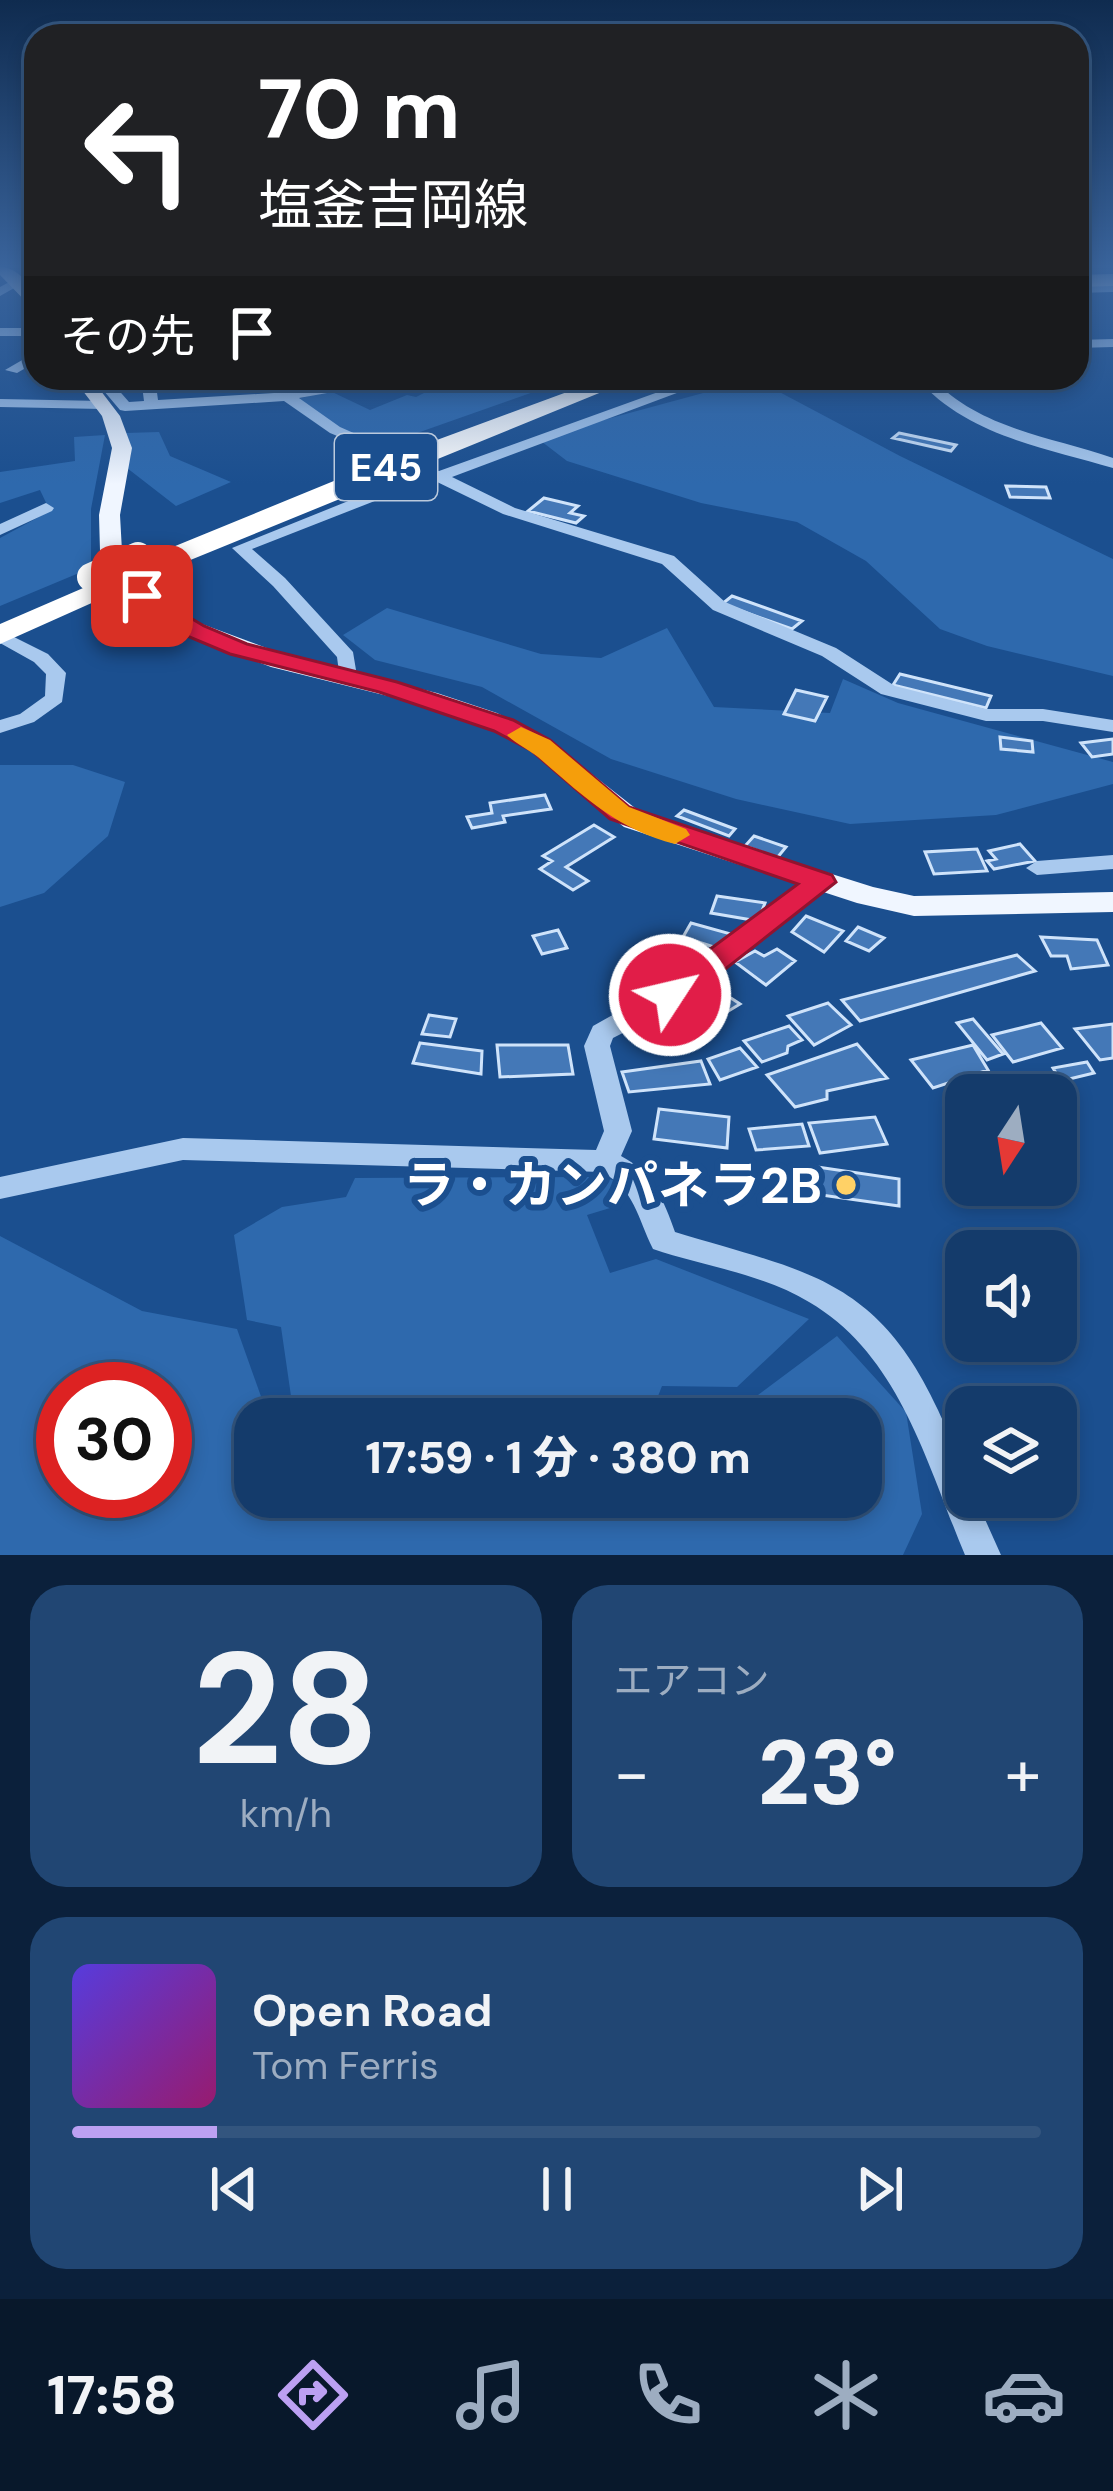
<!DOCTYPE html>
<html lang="ja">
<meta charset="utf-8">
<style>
:root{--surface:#143b6b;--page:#214673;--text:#f1f3f6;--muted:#9dadc1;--line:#33557e;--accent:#bca0f2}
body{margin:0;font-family:"DM Sans","Noto Sans JP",sans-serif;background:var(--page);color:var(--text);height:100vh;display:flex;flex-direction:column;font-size:45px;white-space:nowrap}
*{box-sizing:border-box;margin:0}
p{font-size:39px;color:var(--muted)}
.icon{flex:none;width:66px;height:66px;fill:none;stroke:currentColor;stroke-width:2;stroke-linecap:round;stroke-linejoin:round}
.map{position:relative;height:1555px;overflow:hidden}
.sheet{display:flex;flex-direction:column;gap:30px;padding:30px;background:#0b203b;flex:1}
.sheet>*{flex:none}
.hud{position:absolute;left:24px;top:24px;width:1065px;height:366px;border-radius:36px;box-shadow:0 6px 18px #0003,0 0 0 3px var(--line);background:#202124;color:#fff;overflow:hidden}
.needle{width:78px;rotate:192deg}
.tools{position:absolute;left:945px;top:1074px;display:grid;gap:24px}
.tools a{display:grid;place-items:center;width:132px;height:132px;border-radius:24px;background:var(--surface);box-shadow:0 6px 18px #0003,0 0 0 3px var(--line);font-size:60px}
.speed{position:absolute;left:36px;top:1362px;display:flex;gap:24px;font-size:60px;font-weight:700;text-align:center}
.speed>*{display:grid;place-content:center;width:156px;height:156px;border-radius:50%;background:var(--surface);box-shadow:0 6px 18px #0003,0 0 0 3px var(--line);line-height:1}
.speed .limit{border:18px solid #d22;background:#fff;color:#111}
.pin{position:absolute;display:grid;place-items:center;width:102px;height:102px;color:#fff;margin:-51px;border-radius:24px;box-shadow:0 6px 18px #0006}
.me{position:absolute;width:132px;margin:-66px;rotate:55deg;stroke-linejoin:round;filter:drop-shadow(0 0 9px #0008)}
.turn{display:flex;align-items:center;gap:42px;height:252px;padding:0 36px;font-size:54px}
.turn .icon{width:156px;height:156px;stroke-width:2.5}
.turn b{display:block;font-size:84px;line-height:102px}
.then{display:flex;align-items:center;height:114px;padding:0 36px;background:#0003;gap:24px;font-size:45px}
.big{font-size:90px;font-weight:800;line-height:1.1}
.sheet .tile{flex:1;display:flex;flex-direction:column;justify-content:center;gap:18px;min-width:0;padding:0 42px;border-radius:36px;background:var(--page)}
.sheet .dial{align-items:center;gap:0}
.dial b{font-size:156px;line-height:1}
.song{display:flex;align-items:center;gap:36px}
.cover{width:144px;height:144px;border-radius:18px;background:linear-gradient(135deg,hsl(250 70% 55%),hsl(320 70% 35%))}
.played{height:12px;border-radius:6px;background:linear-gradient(90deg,var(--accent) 15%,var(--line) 15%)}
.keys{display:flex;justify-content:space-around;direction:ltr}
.heat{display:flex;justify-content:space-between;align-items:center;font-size:66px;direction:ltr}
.sheet .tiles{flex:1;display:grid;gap:30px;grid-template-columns:1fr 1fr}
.tile:last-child{grid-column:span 2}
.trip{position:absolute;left:234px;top:1398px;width:648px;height:120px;border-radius:36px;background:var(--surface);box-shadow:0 6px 18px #0003,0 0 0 3px var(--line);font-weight:800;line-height:120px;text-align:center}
.tab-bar{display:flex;height:192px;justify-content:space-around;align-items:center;background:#08182b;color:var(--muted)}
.tab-bar .icon{width:84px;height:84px}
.tab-bar .on{color:var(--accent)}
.tab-bar b{font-size:54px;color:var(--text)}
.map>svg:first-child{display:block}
.green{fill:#2e69ad;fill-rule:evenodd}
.building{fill:#4478b7;stroke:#cfe3fa;stroke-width:3}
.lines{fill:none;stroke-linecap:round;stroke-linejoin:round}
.minor{fill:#a9c9ee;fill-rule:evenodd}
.major{fill:#f0f6ff;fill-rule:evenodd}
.highway{fill:#fff;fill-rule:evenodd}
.minor-bridge-far1{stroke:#a9c9ee;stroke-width:14}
.minor-bridge{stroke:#a9c9ee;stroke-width:18}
.highway-bridge{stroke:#fff;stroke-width:28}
.route{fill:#e11d48;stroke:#92132f;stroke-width:3}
.slow{fill:#f59e0b}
.poi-dot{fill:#ffd166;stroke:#1b4f8f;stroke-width:4.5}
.labels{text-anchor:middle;stroke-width:12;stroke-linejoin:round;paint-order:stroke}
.shield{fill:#1b4f8f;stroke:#bbcadd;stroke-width:3}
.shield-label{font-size:39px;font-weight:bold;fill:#fff}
.near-poi-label{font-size:51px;font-weight:bold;fill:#fff;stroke:#1b4f8f;text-anchor:end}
</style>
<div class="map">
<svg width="1113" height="1555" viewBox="0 0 1113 1555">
<rect width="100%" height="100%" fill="#1b4f8f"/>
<!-- green -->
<path class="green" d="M519,378H573L386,444L341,430L297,399L330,391L370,410L407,395L416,397L446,382L498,385Z
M755,379L900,456L1113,559V676L987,646L940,629L866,561L797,522L701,503L567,461L537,438Z
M159,432L170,456L231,482L176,506L127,468L131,455L126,433Z
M105,435L91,509V568L0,606V538L50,511L40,490L0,503V472L75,461L74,437Z
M387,608L541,654L601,658L667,628L714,707L830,713L843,679L898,703L1113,762V784L996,815L850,824L736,799L611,759L482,687L375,660L343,635Z
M0,765H73L125,782L108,836L44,893L0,907Z
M599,1177L613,1180L620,1205L587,1215L610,1273L656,1259L809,1319L737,1387L662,1386L649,1419H302L291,1396L281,1327L247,1320L234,1235L282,1207L346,1197L355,1178Z
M0,1236L142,1311L237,1329L269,1419H255V1497H363L390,1514L581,1517L611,1497H861V1419H726L837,1336L906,1412L922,1514L903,1555H0ZM63,1389H165V1491H63Z"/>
<!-- building -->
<path class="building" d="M899,433L956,445L951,451L893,438Z
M1006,486L1046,487L1050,498L1010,497Z
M544,498L578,506L570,513L584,516L576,523L528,511Z
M732,596L802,621L792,629L722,604Z
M900,674L991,696L986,708L893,685Z
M796,690L827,697L815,721L784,714Z
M1000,737L1032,741L1033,752L1001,749Z
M1113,739V754L1092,757L1081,743Z
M545,795L551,809L503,816L505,822L472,828L467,817L492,813L490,803Z
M684,810L735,829L729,836L677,816Z
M594,825L614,837L566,867L588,881L573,890L540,869L552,861L543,856Z
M754,836L786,847L777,858L745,846Z
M1020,844L1035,861L994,869L987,861L996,859L989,851Z
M977,849L987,871L934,874L925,852Z
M717,896L765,903L758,921L711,913Z
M806,916L843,931L824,952L792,932Z
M691,923L731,934L720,949L683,937Z
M858,927L884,938L869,951L846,941Z
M558,930L567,948L542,954L533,936Z
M1041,937L1097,940L1108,965L1071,969L1067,956H1051Z
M777,949L795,961L766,985L735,962L755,951L764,956Z
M1017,955L1035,971L860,1021L842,1000Z
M711,985L740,1004L707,1024L680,1003Z
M828,1003L851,1025L814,1045L788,1016Z
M686,1011L703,1025L683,1037L665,1024Z
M429,1015L456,1019L450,1037L422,1034Z
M973,1019L1003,1054L987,1060L957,1023Z
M1041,1023L1062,1048L1013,1062L992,1035Z
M1113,1024V1058L1100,1060L1075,1029Z
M789,1026L802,1040L788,1046L787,1053L762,1062L744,1041Z
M420,1043L482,1051L481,1074L413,1063Z
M857,1044L887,1078L827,1091V1099L795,1107L767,1075Z
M497,1045H568L573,1074L500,1077Z
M973,1045L988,1070L933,1088L911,1060Z
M740,1048L757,1067L720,1080L708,1059Z
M701,1061L710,1084L629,1092L622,1072Z
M1087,1062L1094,1073L1061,1081L1053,1068Z
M659,1109L729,1117L727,1148L654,1139Z
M875,1117L887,1144L820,1153L809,1123Z
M802,1124L809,1146L756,1150L749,1129Z
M797,1164L899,1179V1206L793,1191Z"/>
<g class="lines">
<!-- minor -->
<path class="minor" d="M15,279L25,282L0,296V287Z
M1113,284V292L1077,293V285Z
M0,328H36V336H0Z
M1113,339V347L1077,348V340Z
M36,352V362L17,373L5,370Z
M79,378H108L129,402L144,401L141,378H155L158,400L274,393L254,378H270L289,391L366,378H396L389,382L299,398L340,427L392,450L379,453L330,433L284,401L125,411L120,410L98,384H79Z
M697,378H717L452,477L515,508L674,556L725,602L836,648L895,686L986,709H1043L1113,720V732L1043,721H986L881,694L822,656L713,610L662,564L503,514L431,479L252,549L285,578L353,652L357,676L354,680H340L337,657L273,586L232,548L420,472L421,467L439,471Z
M917,378H932C980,429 1049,436 1113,458V468C1045,448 965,435 917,378Z
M0,399L103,401L110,405L103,409L0,407Z
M46,503L54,508L52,511L0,535V524Z
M0,630L48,654L66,673L62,702L34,722L0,733V720L20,714L45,696L46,674L34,662L0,643Z
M1113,855V869L1037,875L1026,868L1037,861Z
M821,875L829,877L832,882L829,887C760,942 693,998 613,1038L610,1046L632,1131L621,1156C652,1172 664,1200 675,1232C802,1271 876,1276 938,1410C951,1439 966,1465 966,1497H975L1001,1555H965C927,1465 900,1355 809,1302C763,1274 703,1266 653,1249C637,1217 635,1190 602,1172L183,1160L0,1199V1177L183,1138L596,1150L604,1131L584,1046L593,1026L680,977L813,877Z"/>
<!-- major -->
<path class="major" d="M0,266C23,270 36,290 36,312L0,275Z
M73,378H91L120,416L132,448L120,515L122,551L130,569L156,597L194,621L288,656L437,693L497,713L543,736L644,815L873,887L914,896L1113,892V912L914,916L857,903L624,827L525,747L479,724L420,704L271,667L177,631L140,607L112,576L100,551L99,515L112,448L102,416Z"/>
<!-- highway -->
<path class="highway" d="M1113,274V286L1077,287V275Z
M605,378H636L161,572H141L138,566L141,560L407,451Z
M104,579L118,587L114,593L0,644V624Z"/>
<!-- minor-bridge-far1 -->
<path class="minor-bridge-far1" d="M384,450L426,470"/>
<!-- minor-bridge -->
<path class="minor-bridge" d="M422,468L426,470"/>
<!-- highway-bridge -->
<path class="highway-bridge" d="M91,577L138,556"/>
</g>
<!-- sky -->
<linearGradient id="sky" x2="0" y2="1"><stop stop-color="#0f2b4f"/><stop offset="0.55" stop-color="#39639b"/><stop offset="1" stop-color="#39639b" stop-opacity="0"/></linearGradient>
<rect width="1113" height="484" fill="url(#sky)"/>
<!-- route -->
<path class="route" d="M142,589L204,626L247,644L397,682L513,720L550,740L629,807L832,875L836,882L682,1003H659L654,995L659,987L798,884L610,819L532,751L494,731L379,692L230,654L187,636L134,601L130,596Z"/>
<!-- slow -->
<path class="slow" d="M521,727L550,740L629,807L686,829L690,835L675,844C618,830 582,795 538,757C528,749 516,744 507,735Z"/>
<!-- markers -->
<circle class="poi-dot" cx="846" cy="1185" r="12"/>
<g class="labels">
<!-- shield labels -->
<rect class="shield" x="335" y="434" width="102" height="66" rx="9"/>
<g class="shield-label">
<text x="386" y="481">E45</text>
</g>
<!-- near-poi labels -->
<g class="near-poi-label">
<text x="822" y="1203">ラ・カンパネラ2B</text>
</g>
</g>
</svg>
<div class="tools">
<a><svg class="needle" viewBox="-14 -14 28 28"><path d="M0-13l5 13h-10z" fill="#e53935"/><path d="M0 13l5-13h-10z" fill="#9dadc1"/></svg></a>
<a><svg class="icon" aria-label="sound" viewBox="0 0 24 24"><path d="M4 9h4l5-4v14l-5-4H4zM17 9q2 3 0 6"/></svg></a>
<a><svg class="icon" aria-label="layers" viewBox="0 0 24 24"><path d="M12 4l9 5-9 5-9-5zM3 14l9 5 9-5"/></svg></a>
</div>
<div class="speed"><div class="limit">30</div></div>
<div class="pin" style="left:142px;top:596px;background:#d93025"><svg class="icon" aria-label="arrive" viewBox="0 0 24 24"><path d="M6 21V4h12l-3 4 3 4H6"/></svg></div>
<svg class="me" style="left:670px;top:995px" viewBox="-20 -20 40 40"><circle r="17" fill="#e11d48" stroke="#fff" stroke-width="3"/><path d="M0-11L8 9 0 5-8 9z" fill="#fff"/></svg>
<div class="trip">17:59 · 1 分 · 380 m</div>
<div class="hud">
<div class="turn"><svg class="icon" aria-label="left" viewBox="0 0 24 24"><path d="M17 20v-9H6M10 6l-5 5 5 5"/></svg><div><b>70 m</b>塩釜吉岡線</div></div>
<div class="then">その先<svg class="icon" aria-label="arrive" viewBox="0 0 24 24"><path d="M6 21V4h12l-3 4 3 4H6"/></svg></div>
</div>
</div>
<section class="sheet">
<div class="tiles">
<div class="tile dial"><b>28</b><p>km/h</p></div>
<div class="tile"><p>エアコン</p>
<div class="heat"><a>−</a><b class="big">23°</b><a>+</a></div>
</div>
<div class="tile">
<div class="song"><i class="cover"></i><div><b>Open Road</b><p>Tom Ferris</p></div></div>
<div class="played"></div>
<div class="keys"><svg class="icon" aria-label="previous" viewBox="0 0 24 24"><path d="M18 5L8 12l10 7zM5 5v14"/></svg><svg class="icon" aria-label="pause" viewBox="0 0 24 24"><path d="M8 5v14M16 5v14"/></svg><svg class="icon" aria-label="next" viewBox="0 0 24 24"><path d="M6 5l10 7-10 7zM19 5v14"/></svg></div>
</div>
</div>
</section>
<nav class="tab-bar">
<b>17:58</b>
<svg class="icon on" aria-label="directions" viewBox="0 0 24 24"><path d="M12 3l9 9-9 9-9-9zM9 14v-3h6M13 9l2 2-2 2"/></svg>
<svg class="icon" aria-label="music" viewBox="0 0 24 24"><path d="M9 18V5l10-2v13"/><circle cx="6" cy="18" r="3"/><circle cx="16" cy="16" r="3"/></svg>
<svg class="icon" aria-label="phone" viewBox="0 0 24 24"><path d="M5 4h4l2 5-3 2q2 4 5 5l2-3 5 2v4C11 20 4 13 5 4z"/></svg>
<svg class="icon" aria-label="climate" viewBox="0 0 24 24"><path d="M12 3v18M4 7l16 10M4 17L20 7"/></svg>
<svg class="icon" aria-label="car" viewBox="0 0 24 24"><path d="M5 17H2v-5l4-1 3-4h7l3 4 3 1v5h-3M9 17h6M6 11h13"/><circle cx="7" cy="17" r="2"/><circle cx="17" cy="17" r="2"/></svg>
</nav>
